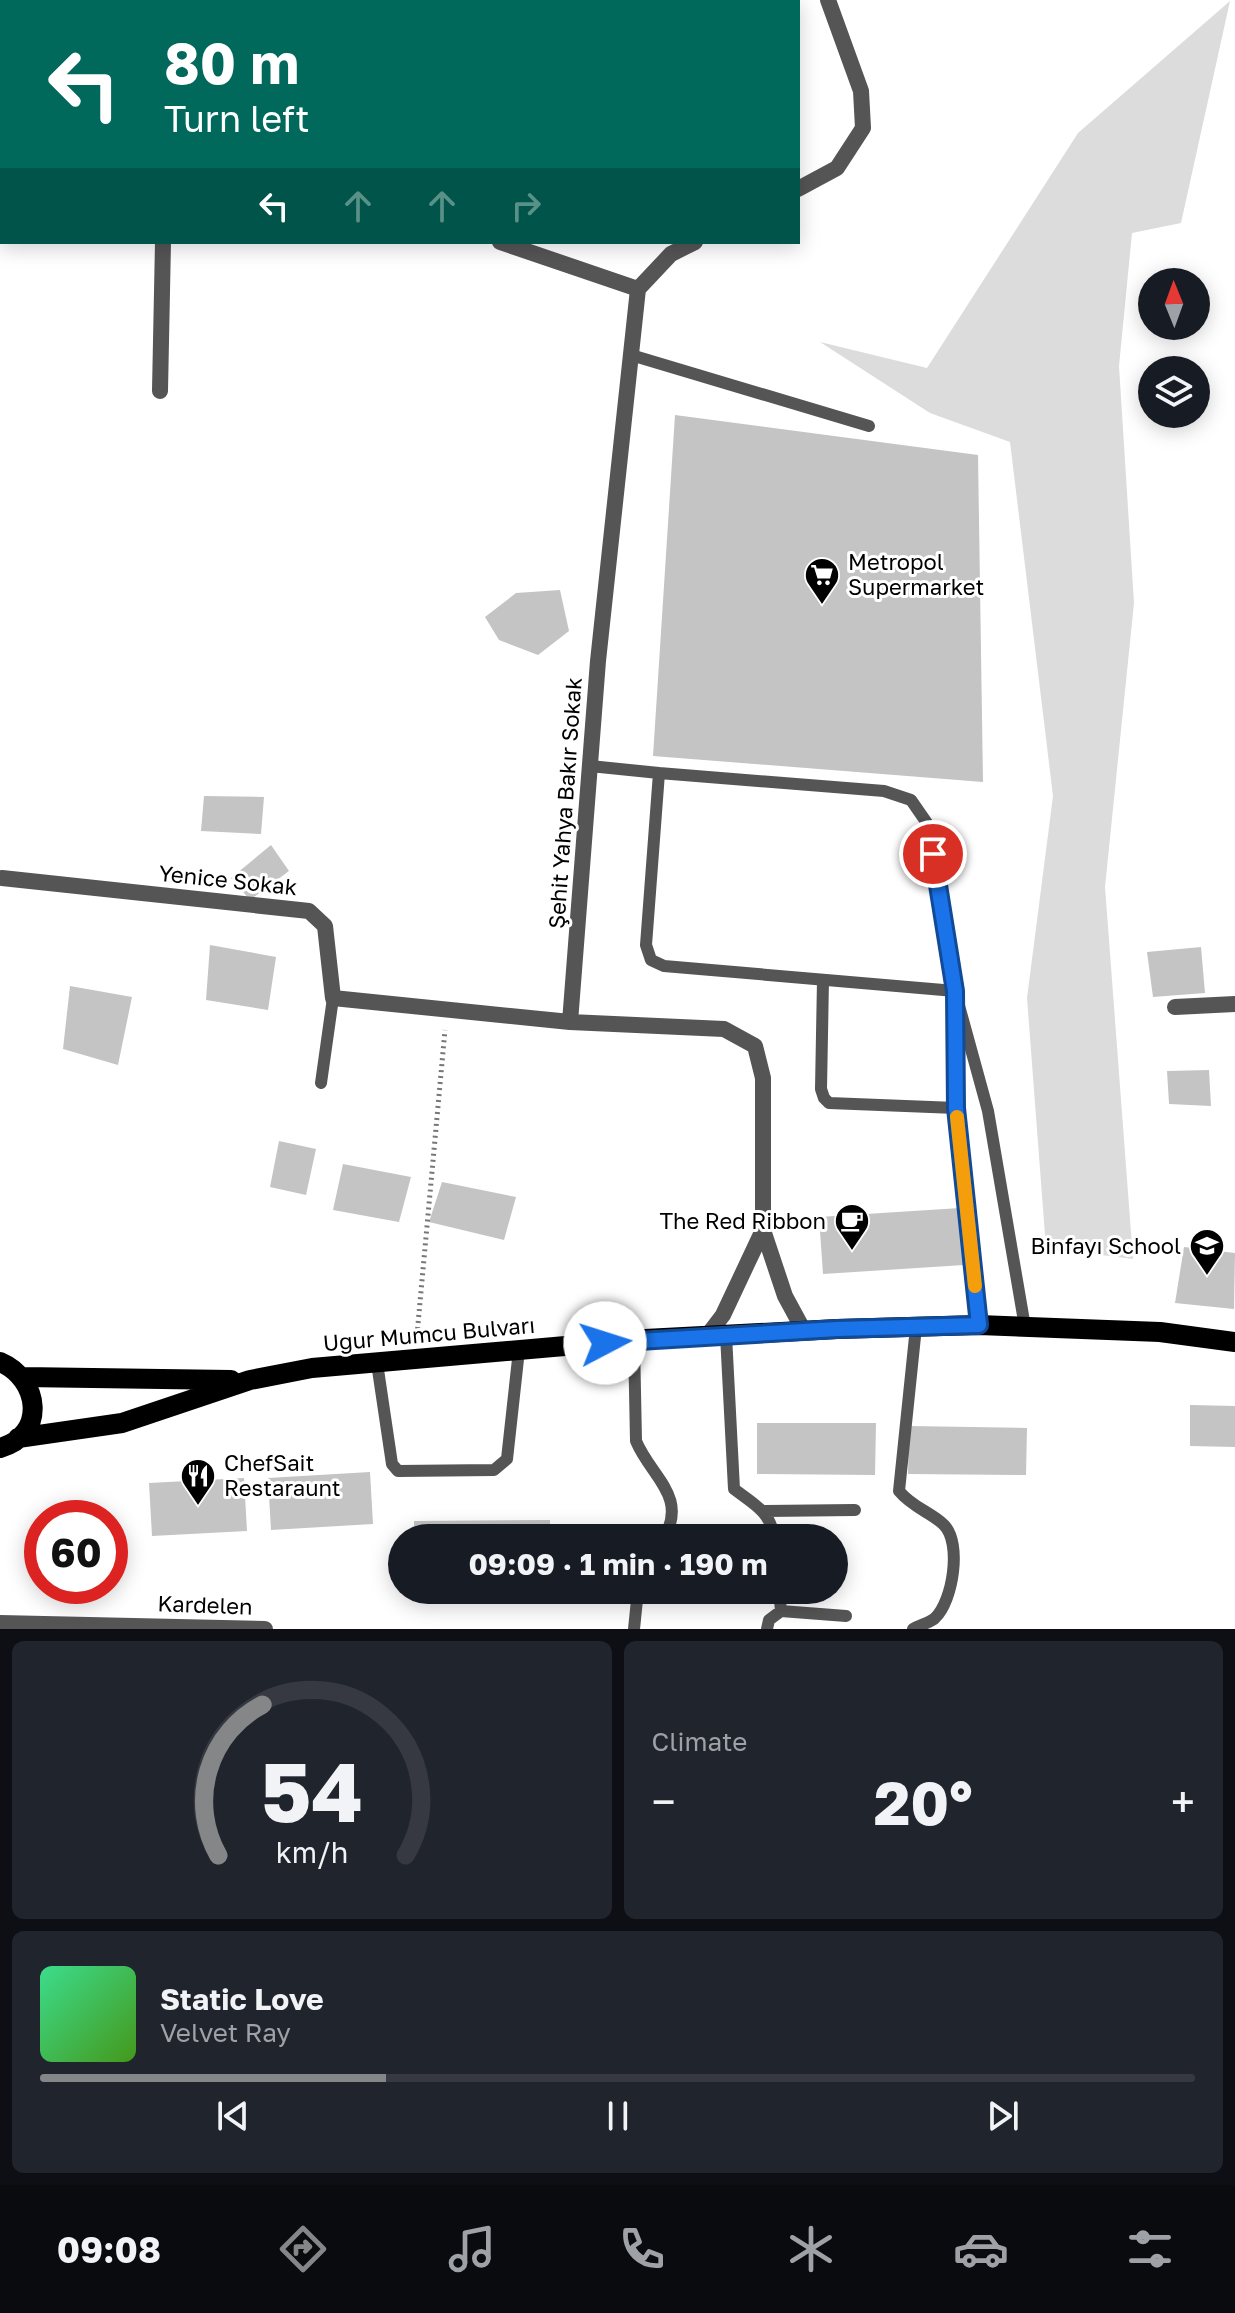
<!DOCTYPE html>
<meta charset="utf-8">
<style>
:root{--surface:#171b24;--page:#20242c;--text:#f1f3f6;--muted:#9ea1a6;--line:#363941;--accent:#858687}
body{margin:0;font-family:"Golos Text",sans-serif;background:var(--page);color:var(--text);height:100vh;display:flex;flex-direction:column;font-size:30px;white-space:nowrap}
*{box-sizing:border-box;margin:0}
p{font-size:26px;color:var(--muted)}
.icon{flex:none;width:44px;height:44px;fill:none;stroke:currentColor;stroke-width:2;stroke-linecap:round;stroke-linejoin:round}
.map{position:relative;height:1629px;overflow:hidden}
.drawer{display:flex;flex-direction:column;gap:12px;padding:12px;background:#0d0f14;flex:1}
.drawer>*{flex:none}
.top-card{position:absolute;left:0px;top:0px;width:800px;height:244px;box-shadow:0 4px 20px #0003;background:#00695c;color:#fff;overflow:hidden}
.needle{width:52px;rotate:359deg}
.tools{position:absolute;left:1138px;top:268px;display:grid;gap:16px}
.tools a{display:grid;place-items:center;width:72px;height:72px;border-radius:50%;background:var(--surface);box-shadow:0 4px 20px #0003;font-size:40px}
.speed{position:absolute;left:24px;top:1500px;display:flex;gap:16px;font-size:40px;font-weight:700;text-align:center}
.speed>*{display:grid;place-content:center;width:104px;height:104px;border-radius:50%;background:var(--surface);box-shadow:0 4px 20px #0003;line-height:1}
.speed .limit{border:12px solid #d22;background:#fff;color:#111}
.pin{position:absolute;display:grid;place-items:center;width:68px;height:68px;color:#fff;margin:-34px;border:4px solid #fff;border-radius:50%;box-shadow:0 2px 8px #0007}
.me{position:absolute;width:88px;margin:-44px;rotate:85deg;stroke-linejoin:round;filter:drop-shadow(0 0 6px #0008)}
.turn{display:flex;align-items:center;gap:28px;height:168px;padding:0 32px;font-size:36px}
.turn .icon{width:104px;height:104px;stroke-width:2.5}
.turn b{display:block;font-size:56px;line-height:68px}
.lanes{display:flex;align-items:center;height:76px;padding:0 32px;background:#0003;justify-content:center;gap:40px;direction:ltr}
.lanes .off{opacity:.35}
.big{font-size:60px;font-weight:700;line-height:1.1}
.drawer .card{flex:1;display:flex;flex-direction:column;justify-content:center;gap:12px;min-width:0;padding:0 28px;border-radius:12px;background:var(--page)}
.drawer .dial{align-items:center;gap:0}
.dial svg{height:208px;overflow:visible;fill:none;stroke:var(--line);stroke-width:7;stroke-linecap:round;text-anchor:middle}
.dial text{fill:var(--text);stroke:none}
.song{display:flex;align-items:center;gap:24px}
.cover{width:96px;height:96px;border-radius:12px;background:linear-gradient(135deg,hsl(150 70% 55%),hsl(100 70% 35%))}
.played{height:8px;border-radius:4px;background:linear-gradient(90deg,var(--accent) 30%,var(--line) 30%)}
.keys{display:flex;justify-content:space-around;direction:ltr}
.heat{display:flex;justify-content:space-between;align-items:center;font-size:44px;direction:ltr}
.drawer .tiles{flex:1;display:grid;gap:12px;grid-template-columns:1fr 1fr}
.card:last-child{grid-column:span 2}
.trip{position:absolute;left:388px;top:1524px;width:460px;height:80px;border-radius:40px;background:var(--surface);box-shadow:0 4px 20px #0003;font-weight:700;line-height:80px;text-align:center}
.tabs{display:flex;height:128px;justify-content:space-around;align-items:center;background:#090b0e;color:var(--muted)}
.tabs .icon{width:56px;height:56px}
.tabs .current{color:var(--accent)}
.tabs b{font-size:36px;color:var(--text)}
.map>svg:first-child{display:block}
.green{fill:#dcdcdc}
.building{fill:#c4c4c4}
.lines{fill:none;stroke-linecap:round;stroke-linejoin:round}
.path{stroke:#777;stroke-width:5;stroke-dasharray:2 4;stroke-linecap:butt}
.lane{stroke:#555;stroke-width:12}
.street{stroke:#555;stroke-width:16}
.primary{stroke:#000;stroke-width:20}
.route-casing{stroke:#114b97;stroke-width:20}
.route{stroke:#1a73e8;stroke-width:14}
.slow{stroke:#f59e0b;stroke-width:14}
.labels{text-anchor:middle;stroke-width:6;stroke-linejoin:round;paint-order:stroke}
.poi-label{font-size:22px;fill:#000;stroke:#fff;text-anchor:start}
.street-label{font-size:22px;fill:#000;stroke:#fff}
</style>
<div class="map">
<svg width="1235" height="1629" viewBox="0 0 1235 1629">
<rect width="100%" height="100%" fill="#fff"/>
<!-- green -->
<path class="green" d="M1230,1L1181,223L1132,233L1119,366L1134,603L1105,887L1133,1259L1046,1248L1027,998L1053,796L1010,442L930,413L820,342L927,368L1078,133Z"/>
<!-- building -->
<path class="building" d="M675,415L978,455L983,782L653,756Z
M560,590L569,631L538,655L499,640L485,617L516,593Z
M204,796L264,797L261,834L201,831Z
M271,845L289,871L250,900L231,878Z
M210,945L276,957L268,1010L206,1000Z
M1201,947L1205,993L1153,997L1147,952Z
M70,986L132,997L118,1065L63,1049Z
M1209,1070L1211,1106L1169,1104L1167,1071Z
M279,1141L316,1149L306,1195L270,1187Z
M343,1164L411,1177L399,1222L333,1210Z
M442,1182L516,1197L504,1240L429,1222Z
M960,1208L964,1265L823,1274L819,1217Z
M1184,1247L1235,1253L1234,1309L1175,1303Z
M1190,1405L1235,1406V1447L1190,1446Z
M757,1423H876L875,1475L757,1474Z
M909,1426L1027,1428L1026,1475L908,1474Z
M370,1472L373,1524L271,1530L268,1478Z
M244,1478L247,1531L152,1536L149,1483Z
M550,1520V1538H414V1521Z"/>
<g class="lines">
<!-- path -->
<path class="path" d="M417,1335L445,1030"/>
<!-- lane -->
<path class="lane" d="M631,355L869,426
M590,766L659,773
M823,980L821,1089L824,1098L829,1103L956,1108
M955,991L664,966L651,960L646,945L659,773L884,791L911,800L929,826L955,991L988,1111L1025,1327
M955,1010L956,1108L979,1325
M321,1083L333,998
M726,1335L734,1489C754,1504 771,1512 774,1538
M634,1341L636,1441C651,1477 688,1496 664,1538
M377,1363L392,1464L398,1471L494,1470L507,1459L519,1350
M765,1511L855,1510
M779,1590L781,1611
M634,1629L638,1590
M767,1629L769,1620L781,1611L846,1616
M913,1629C919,1625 930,1623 935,1618C953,1601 962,1543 944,1525C931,1512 913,1508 899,1491L916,1327"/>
<!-- street -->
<path class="street" d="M319,0V2
M0,143H2
M798,189L837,168L863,128L861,91L828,0
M500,242L638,289
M160,391L163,242
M2,878L309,911L325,926L333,998L570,1022L724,1029L755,1046L763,1078V1230L785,1296L804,1331
M1175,1007L1235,1004
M570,1022L598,661L638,289L671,254L695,242
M707,1336L723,1315L763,1230
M0,1623L265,1629"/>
<!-- primary -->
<path class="primary" d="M0,1362C40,1379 47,1435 0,1448
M23,1377L231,1380
M18,1438L122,1423L250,1380L312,1368L645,1339L837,1329L979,1325L1160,1332L1235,1342"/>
</g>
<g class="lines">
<defs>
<path id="route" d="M605,1343L837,1329L979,1325L956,1108L955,991L933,854"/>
</defs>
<!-- route casing -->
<use href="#route" class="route-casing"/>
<!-- route -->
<use href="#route" class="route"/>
<!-- slow -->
<path class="slow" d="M957,1117L975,1286"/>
</g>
<!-- icons -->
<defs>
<symbol id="supermarket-pin" viewBox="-11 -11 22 30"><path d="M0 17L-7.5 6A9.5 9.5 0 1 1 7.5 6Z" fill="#000" stroke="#fff"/><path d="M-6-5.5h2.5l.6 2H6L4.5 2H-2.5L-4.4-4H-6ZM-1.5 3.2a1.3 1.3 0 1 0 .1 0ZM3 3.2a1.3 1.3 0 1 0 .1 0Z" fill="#fff"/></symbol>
<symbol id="cafe-pin" viewBox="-11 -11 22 30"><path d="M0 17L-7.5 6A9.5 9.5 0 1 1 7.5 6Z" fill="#000" stroke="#fff"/><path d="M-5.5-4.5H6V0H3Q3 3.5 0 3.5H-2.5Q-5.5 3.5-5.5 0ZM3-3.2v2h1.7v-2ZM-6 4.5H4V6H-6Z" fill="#fff"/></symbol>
<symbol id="school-pin" viewBox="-11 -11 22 30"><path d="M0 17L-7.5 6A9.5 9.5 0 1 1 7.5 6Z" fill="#000" stroke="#fff"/><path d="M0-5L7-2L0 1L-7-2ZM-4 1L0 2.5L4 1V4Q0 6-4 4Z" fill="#fff"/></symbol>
<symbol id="restaurant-pin" viewBox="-11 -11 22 30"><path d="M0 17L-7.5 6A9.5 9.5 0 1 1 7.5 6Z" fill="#000" stroke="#fff"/><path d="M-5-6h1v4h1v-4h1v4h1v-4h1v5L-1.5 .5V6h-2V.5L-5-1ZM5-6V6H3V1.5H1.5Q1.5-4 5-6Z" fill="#fff"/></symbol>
</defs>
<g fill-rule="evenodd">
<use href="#supermarket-pin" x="802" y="555" width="40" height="54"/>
<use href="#cafe-pin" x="832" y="1201" width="40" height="54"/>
<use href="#school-pin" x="1187" y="1226" width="40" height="54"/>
<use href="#restaurant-pin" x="178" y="1456" width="40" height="54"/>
</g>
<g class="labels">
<!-- poi labels -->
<g class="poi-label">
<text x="848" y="570">Metropol<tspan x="848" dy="25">Supermarket</tspan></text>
<text x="826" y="1229" text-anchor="end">The Red Ribbon</text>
<text x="1181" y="1254" text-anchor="end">Binfayı School</text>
<text x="224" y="1471">ChefSait<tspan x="224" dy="25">Restaraunt</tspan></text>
</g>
<!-- street labels -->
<g class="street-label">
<text transform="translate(565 803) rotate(-86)" y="8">Şehit Yahya Bakır Sokak</text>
<text transform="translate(228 880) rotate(6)" y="8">Yenice Sokak</text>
<text transform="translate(429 1334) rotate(-5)" y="8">Uğur Mumcu Bulvarı</text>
<text transform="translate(205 1605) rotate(2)" y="8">Kardelen</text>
</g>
</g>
</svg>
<div class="tools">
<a><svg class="needle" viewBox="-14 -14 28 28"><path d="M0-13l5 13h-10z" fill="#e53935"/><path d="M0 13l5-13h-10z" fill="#9ea1a6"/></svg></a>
<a><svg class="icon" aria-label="layers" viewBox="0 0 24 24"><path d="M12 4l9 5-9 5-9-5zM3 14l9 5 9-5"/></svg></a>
</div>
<div class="speed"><div class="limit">60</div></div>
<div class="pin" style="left:933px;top:854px;background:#d93025"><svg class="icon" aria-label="arrive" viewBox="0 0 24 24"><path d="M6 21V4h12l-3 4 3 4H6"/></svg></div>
<svg class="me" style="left:605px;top:1343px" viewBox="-20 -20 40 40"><circle r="19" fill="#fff"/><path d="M0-13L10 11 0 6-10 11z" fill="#1a73e8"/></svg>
<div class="trip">09:09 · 1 min · 190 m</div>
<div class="top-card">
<div class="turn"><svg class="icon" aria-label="left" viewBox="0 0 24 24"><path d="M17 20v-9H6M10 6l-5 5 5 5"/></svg><div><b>80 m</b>Turn left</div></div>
<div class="lanes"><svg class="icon" aria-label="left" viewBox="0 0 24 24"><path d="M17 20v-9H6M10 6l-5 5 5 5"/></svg><svg class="icon off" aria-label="ahead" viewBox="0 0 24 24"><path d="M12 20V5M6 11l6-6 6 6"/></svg><svg class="icon off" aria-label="ahead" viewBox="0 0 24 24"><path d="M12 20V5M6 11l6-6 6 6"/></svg><svg class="icon off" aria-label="right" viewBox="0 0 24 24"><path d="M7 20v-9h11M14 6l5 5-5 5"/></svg></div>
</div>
</div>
<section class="drawer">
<div class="tiles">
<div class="card dial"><svg viewBox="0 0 100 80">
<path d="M14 69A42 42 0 1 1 86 69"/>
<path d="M14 69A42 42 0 0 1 31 11" stroke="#858687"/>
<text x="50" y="56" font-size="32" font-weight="700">54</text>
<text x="50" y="72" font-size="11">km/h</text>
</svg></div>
<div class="card"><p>Climate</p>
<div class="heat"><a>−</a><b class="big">20°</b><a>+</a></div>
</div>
<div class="card">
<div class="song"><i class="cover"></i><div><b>Static Love</b><p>Velvet Ray</p></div></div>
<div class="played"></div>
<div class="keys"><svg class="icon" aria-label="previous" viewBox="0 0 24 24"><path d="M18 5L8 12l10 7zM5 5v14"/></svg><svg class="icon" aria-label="pause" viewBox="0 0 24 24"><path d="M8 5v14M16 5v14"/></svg><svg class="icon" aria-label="next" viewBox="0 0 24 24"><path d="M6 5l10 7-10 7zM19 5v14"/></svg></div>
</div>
</div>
</section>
<nav class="tabs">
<b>09:08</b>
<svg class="icon current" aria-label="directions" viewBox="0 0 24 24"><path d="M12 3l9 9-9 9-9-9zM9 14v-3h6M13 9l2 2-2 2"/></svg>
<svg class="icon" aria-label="music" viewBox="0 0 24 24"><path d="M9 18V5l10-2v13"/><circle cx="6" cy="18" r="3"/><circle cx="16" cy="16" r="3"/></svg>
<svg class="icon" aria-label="phone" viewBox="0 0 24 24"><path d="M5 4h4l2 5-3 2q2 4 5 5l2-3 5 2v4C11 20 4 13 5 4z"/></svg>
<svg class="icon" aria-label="climate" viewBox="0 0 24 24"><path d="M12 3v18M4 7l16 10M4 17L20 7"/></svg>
<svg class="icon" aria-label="car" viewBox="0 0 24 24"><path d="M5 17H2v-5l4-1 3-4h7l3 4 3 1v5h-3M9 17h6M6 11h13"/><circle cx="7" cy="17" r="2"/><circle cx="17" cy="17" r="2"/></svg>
<svg class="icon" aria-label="filters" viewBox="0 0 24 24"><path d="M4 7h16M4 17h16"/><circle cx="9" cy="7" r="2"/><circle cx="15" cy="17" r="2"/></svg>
</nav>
